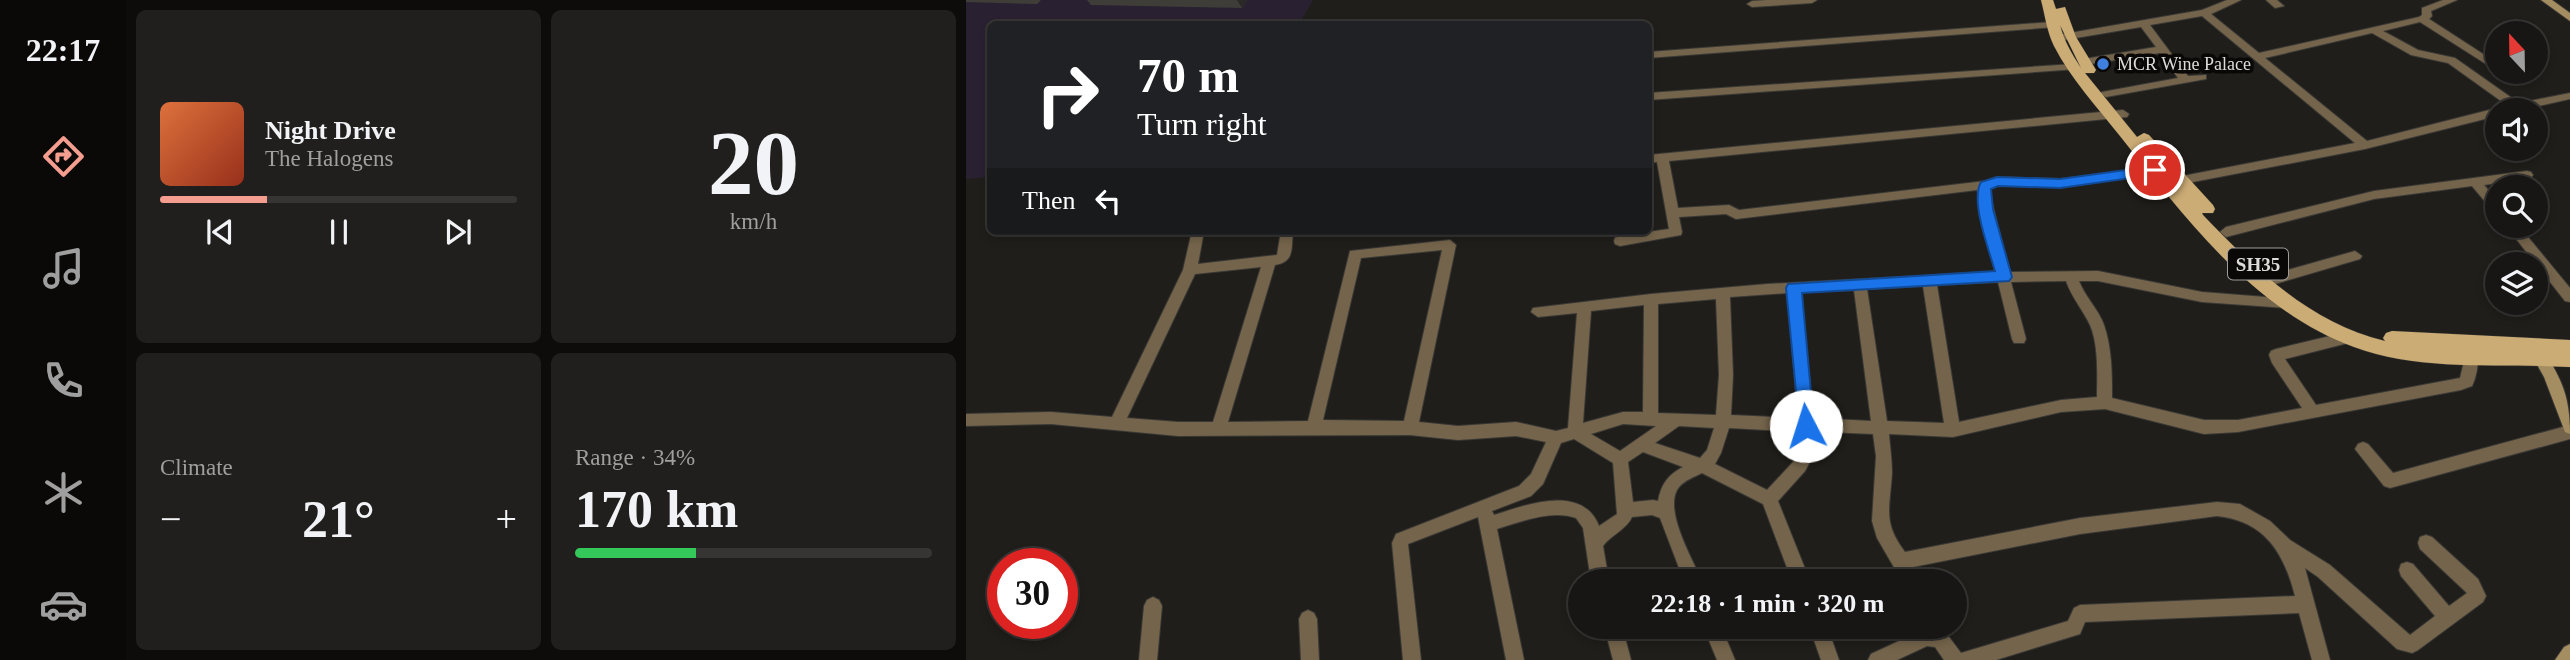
<!DOCTYPE html>
<meta charset="utf-8">
<style>
:root{--surface:#181614;--page:#211f1d;--text:#f1f3f6;--muted:#9f9fa0;--line:#363534;--accent:#f59d8f}
body{margin:0;font-family:"Times New Roman",serif;background:var(--page);color:var(--text);height:100vh;display:flex;flex-direction:column;font-size:26px;white-space:nowrap}
*{box-sizing:border-box;margin:0}
p{font-size:23px;color:var(--muted)}
.icon{flex:none;width:38px;height:38px;fill:none;stroke:currentColor;stroke-width:2;stroke-linecap:round;stroke-linejoin:round}
.map{position:relative;flex:1;overflow:hidden}
.details{display:flex;flex-direction:column;gap:10px;padding:10px;background:#0d0c0b;width:840px}
.details>*{flex:none}
.hud{position:absolute;left:21px;top:21px;width:665px;height:214px;border-radius:10px;box-shadow:0 4px 10px #0003,0 0 0 2px var(--line);background:#202124;color:#fff;overflow:hidden}
.needle{width:46px;rotate:338deg}
.controls{position:absolute;left:1519px;top:21px;display:grid;gap:14px}
.controls a{display:grid;place-items:center;width:63px;height:63px;border-radius:50%;background:var(--surface);box-shadow:0 4px 10px #0003,0 0 0 2px var(--line);font-size:35px}
.speed{position:absolute;left:21px;top:548px;display:flex;gap:14px;font-size:35px;font-weight:700;text-align:center}
.speed>*{display:grid;place-content:center;width:91px;height:91px;border-radius:50%;background:var(--surface);box-shadow:0 4px 10px #0003,0 0 0 2px var(--line);line-height:1}
.speed .limit{border:10px solid #d22;background:#fff;color:#111}
.pin{position:absolute;display:grid;place-items:center;width:60px;height:60px;color:#fff;margin:-30px;border:4px solid #fff;border-radius:50%;box-shadow:0 2px 7px #0007}
.me{position:absolute;width:77px;margin:-38px;rotate:355deg;stroke-linejoin:round;filter:drop-shadow(0 0 5px #0008)}
.turn{display:flex;align-items:center;gap:24px;height:147px;padding:0 35px;font-size:32px}
.turn .icon{width:91px;height:91px;stroke-width:2.5}
.turn b{display:block;font-size:49px;line-height:60px}
.then{display:flex;align-items:center;height:66px;padding:0 35px;background:#0003;gap:14px;font-size:26px}
.big{font-size:52px;font-weight:800;line-height:1.1}
.details .widget{flex:1;display:flex;flex-direction:column;justify-content:center;gap:10px;min-width:0;padding:0 24px;border-radius:10px;background:var(--page)}
.details .dial{align-items:center;gap:0}
.dial b{font-size:91px;line-height:1}
.song{display:flex;align-items:center;gap:21px}
.cover{width:84px;height:84px;border-radius:10px;background:linear-gradient(135deg,hsl(20 70% 55%),hsl(10 70% 35%))}
.played{height:7px;border-radius:4px;background:linear-gradient(90deg,var(--accent) 30%,var(--line) 30%)}
.keys{display:flex;justify-content:space-around;direction:ltr}
.heat{display:flex;justify-content:space-between;align-items:center;font-size:38px;direction:ltr}
.charge{height:10px;border-radius:5px;background:linear-gradient(90deg,#34c759 34%,var(--line) 0)}
.details .tiles{flex:1;display:grid;gap:10px;grid-template-columns:repeat(2,1fr)}
.trip{position:absolute;left:602px;top:569px;width:399px;height:70px;border-radius:35px;background:var(--surface);box-shadow:0 4px 10px #0003,0 0 0 2px var(--line);font-weight:800;line-height:70px;text-align:center}
main{display:flex;flex:1;min-height:0}
.tab-bar{display:flex;flex-direction:column;width:126px;justify-content:space-around;align-items:center;background:#0a0908;color:var(--muted)}
.tab-bar .icon{width:49px;height:49px}
.tab-bar .on{color:var(--accent)}
.tab-bar b{font-size:32px;color:var(--text)}
.map>svg:first-child{display:block}
.commercial{fill:#292131}
.lines{fill:none;stroke-linecap:round;stroke-linejoin:round}
.street-casing{stroke:#3a3935;stroke-width:2}
.secondary-casing{stroke:#3a3935;stroke-width:2}
.primary-casing{stroke:#3a3935;stroke-width:1}
.street{fill:#74644b;fill-rule:evenodd}
.secondary{fill:#a58d62;fill-rule:evenodd}
.primary{fill:#ccac75;fill-rule:evenodd}
.wall{fill:#3f3d38}
.shaded-wall{fill:#2b2925}
.route{fill:#1a73e8;stroke:#114b97;stroke-width:2}
.shop-dot{fill:#3f7fe0;stroke:#090806;stroke-width:2.5}
.labels{text-anchor:middle;stroke-width:7;stroke-linejoin:round;paint-order:stroke}
.far-poi-label{font-size:18px;fill:#dddcd9;stroke:#090806;text-anchor:start}
.shield{fill:#090806;stroke:#9d9c9a;stroke-width:2}
.shield-label{font-size:19px;font-weight:bold;fill:#dddcd9}
</style>
<main>
<nav class="tab-bar">
<b>22:17</b>
<svg class="icon on" aria-label="directions" viewBox="0 0 24 24"><path d="M12 3l9 9-9 9-9-9zM9 14v-3h6M13 9l2 2-2 2"/></svg>
<svg class="icon" aria-label="music" viewBox="0 0 24 24"><path d="M9 18V5l10-2v13"/><circle cx="6" cy="18" r="3"/><circle cx="16" cy="16" r="3"/></svg>
<svg class="icon" aria-label="phone" viewBox="0 0 24 24"><path d="M5 4h4l2 5-3 2q2 4 5 5l2-3 5 2v4C11 20 4 13 5 4z"/></svg>
<svg class="icon" aria-label="climate" viewBox="0 0 24 24"><path d="M12 3v18M4 7l16 10M4 17L20 7"/></svg>
<svg class="icon" aria-label="car" viewBox="0 0 24 24"><path d="M5 17H2v-5l4-1 3-4h7l3 4 3 1v5h-3M9 17h6M6 11h13"/><circle cx="7" cy="17" r="2"/><circle cx="17" cy="17" r="2"/></svg>
</nav>
<section class="details">
<div class="tiles">
<div class="widget">
<div class="song"><i class="cover"></i><div><b>Night Drive</b><p>The Halogens</p></div></div>
<div class="played"></div>
<div class="keys"><svg class="icon" aria-label="previous" viewBox="0 0 24 24"><path d="M18 5L8 12l10 7zM5 5v14"/></svg><svg class="icon" aria-label="pause" viewBox="0 0 24 24"><path d="M8 5v14M16 5v14"/></svg><svg class="icon" aria-label="next" viewBox="0 0 24 24"><path d="M6 5l10 7-10 7zM19 5v14"/></svg></div>
</div>
<div class="widget dial"><b>20</b><p>km/h</p></div>
<div class="widget"><p>Climate</p>
<div class="heat"><a>−</a><b class="big">21°</b><a>+</a></div>
</div>
<div class="widget"><p>Range · 34%</p><b class="big">170 km</b><div class="charge"></div></div>
</div>
</section>
<div class="map">
<svg width="1604" height="660" viewBox="0 0 1604 660">
<rect width="100%" height="100%" fill="#201e1a"/>
<!-- commercial -->
<path class="commercial" d="M0,0H347L333,24H24V177L0,179Z"/>
<g class="lines">
<defs>
<path id="street" d="M801,0H851L846,3L786,7L781,4L786,1Z
M1261,0H1275L1245,14L1293,53L1453,17L1456,15V8L1477,0H1491L1465,11L1466,16L1463,19L1531,63V71L1454,22L1417,31L1452,50L1489,58L1553,103L1604,93V99L1555,110H1539L1542,106L1482,63L1445,55L1406,33L1299,58L1401,141L1531,108L1536,110H1531V116L1399,149L1206,186L1202,185L1200,182L1202,179L1206,178L1389,143L1236,16L1184,25L1222,76L1240,75V79L1140,97L1134,94L1136,92L1212,78L1194,53L1118,65L1113,62L1118,59L1190,47L1175,27L1092,41L1087,38L1092,35L1236,10Z
M1300,0H1311L1318,6L1309,8Z
M1099,21L1104,24L1103,26L682,58V52Z
M1108,64L1113,67L1112,69L682,100V93Z
M1157,110L1163,114L1161,117L703,161L712,208L763,205L773,210L1019,181L1031,177L1094,179L1193,167L1195,170L1189,174L1094,187L1032,185L1023,190L1043,272L1132,271L1236,292L1326,299L1328,303L1326,307L1321,308L1236,302L1132,281H1113C1119,297 1133,310 1138,325C1146,348 1146,375 1146,398L1238,420H1272L1336,408L1306,363L1303,355L1305,351L1310,349L1381,332L1386,334L1388,338L1386,342L1319,359L1350,405L1494,378L1500,353H1510C1514,361 1510,378 1506,386L1495,390L1272,432L1238,434L1139,409L1095,412L987,437L923,434C924,447 926,460 926,473C924,508 916,522 939,552L1114,518L1251,502L1274,504L1304,521L1324,540L1364,565L1444,635L1469,616L1435,576L1433,570L1435,564L1441,562L1447,564L1483,606L1501,593L1454,549L1452,543L1454,537L1460,535L1466,537L1512,579L1520,596L1517,602L1452,650L1446,653L1431,649L1352,577L1339,568L1364,660H1346L1333,613L1119,622L1114,634L1030,660H978L969,647L961,646L931,660H902L905,654L961,628L980,633L995,653L1102,621L1108,608L1114,605L1329,596C1318,553 1299,521 1251,516L1114,534L947,567L954,581H936L911,538L906,521L910,456L907,434L860,432L839,471L812,501L844,581H826L797,504L736,473C728,477 719,480 713,487C696,508 727,560 736,581H718L694,518L686,515L666,517C661,529 645,535 637,546L643,581H625L617,528L610,518C586,509 554,522 531,529L558,660H540L512,517L442,544L455,660H437L426,543L430,534L553,486L565,474L580,442L550,436L492,440L444,435L212,436L85,424L0,426V414L85,412L146,417L217,270L226,231H238L232,264L311,255L315,231H327C325,248 329,262 309,265L262,422L342,421L384,251L484,240L490,245L453,422L492,426L550,422L590,431L602,428L611,313L572,317L565,312L567,308L685,294L801,284L1029,272L1011,190L770,219L760,214L713,217L716,232L715,235L654,246L649,244L648,241L649,238L654,236L703,229L691,162L682,163V155ZM476,250L438,421L357,420L395,258ZM295,267L247,422H212L161,418L229,274ZM1100,281C1106,298 1117,310 1124,325C1133,346 1131,375 1131,397L1095,400L993,422L971,285L1032,282L1046,339L1048,343H1058L1060,339L1045,282ZM957,286L978,423L921,421L901,289ZM888,290L905,421L847,418L835,292ZM822,293L832,418L765,415L767,375L764,297ZM750,299L753,375L750,415L692,413V304ZM678,305L677,412H657L617,423L625,311ZM657,424L690,426L654,451L625,434ZM713,426L748,428L741,450L734,458L689,443ZM763,428L840,432L845,431L828,461L801,490L749,464L755,453ZM608,439L647,463L651,514L633,526C616,483 560,505 528,515L526,511L565,496L577,484L595,443ZM677,452L717,467C702,475 695,484 692,501L687,500L667,502L662,462Z
M1561,171L1565,172L1567,175L1565,178L1518,185L1531,200V212L1527,211L1506,186L1408,199L1260,237L1254,232L1260,227L1408,191Z
M1540,226H1553L1604,288V302L1599,301Z
M128,231H144L138,236L129,234Z
M1389,251L1396,256L1394,259L1309,284L1302,279L1304,275Z
M1604,425V439L1424,488L1418,486L1389,449L1392,444L1397,442L1402,444L1427,473Z
M187,597L193,600L196,606L191,660H173L178,606L181,600Z
M342,610L348,613L351,619L353,660H335L333,619L336,613Z
M638,626H656L665,660H647Z
M737,626H755L769,660H751Z
M843,626H861L873,660H855Z"/>
<path id="secondary" d="M1575,0H1586L1604,13V21Z
M1571,346L1576,348C1596,380 1604,396 1604,434L1599,432L1578,377L1564,352L1566,348Z
M1604,644V660H1589L1598,647Z"/>
<path id="primary" d="M1075,0H1087L1090,9L1099,7L1110,37L1130,70L1128,73H1119L1171,137L1178,133L1183,135L1247,205L1249,209L1247,213H1236L1237,215C1289,269 1344,323 1419,341L1417,338L1420,333L1426,331L1604,340V367C1533,363 1455,372 1388,347C1288,311 1218,216 1154,136C1131,107 1105,79 1088,46C1081,32 1079,15 1075,0ZM1094,25L1115,68C1106,54 1098,41 1094,25Z"/>
</defs>
<!-- street casing -->
<use href="#street" class="street-casing"/>
<!-- secondary casing -->
<use href="#secondary" class="secondary-casing"/>
<!-- primary casing -->
<use href="#primary" class="primary-casing"/>
<!-- street -->
<use href="#street" class="street"/>
<!-- secondary -->
<use href="#secondary" class="secondary"/>
<!-- primary -->
<use href="#primary" class="primary"/>
</g>
<!-- wall -->
<path class="wall" d="M0,0H75L71,4L0,2Z
M121,0H281L276,8L125,5Z"/>
<!-- shaded-wall -->
<path class="shaded-wall" d="M271,0H281L276,8Z"/>
<!-- route -->
<path class="route" d="M1189,166L1194,167V174L1094,188L1032,186L1025,189L1027,209L1046,277L1043,281L836,293L848,426L846,432L840,434L834,432L820,288L822,284L1029,271C1023,250 1004,201 1015,182L1031,177L1094,179Z"/>
<!-- markers -->
<circle class="shop-dot" cx="1137" cy="64" r="7"/>
<g class="labels">
<!-- far-poi labels -->
<g class="far-poi-label">
<text x="1151" y="70">MCR Wine Palace</text>
</g>
<!-- shield labels -->
<rect class="shield" x="1262" y="248.5" width="60" height="31" rx="5"/>
<g class="shield-label">
<text x="1292" y="271">SH35</text>
</g>
</g>
</svg>
<div class="controls">
<a><svg class="needle" viewBox="-14 -14 28 28"><path d="M0-13l5 13h-10z" fill="#e53935"/><path d="M0 13l5-13h-10z" fill="#9f9fa0"/></svg></a>
<a><svg class="icon" aria-label="sound" viewBox="0 0 24 24"><path d="M4 9h4l5-4v14l-5-4H4zM17 9q2 3 0 6"/></svg></a>
<a><svg class="icon" aria-label="search" viewBox="0 0 24 24"><circle cx="10" cy="10" r="6"/><path d="M15 15l6 6"/></svg></a>
<a><svg class="icon" aria-label="layers" viewBox="0 0 24 24"><path d="M12 4l9 5-9 5-9-5zM3 14l9 5 9-5"/></svg></a>
</div>
<div class="speed"><div class="limit">30</div></div>
<div class="pin" style="left:1189px;top:170px;background:#d93025"><svg class="icon" aria-label="arrive" viewBox="0 0 24 24"><path d="M6 21V4h12l-3 4 3 4H6"/></svg></div>
<svg class="me" style="left:840px;top:426px" viewBox="-20 -20 40 40"><circle r="19" fill="#fff"/><path d="M0-13L10 11 0 6-10 11z" fill="#1a73e8"/></svg>
<div class="trip">22:18 · 1 min · 320 m</div>
<div class="hud">
<div class="turn"><svg class="icon" aria-label="right" viewBox="0 0 24 24"><path d="M7 20v-9h11M14 6l5 5-5 5"/></svg><div><b>70 m</b>Turn right</div></div>
<div class="then">Then<svg class="icon" aria-label="left" viewBox="0 0 24 24"><path d="M17 20v-9H6M10 6l-5 5 5 5"/></svg></div>
</div>
</div>
</main>
